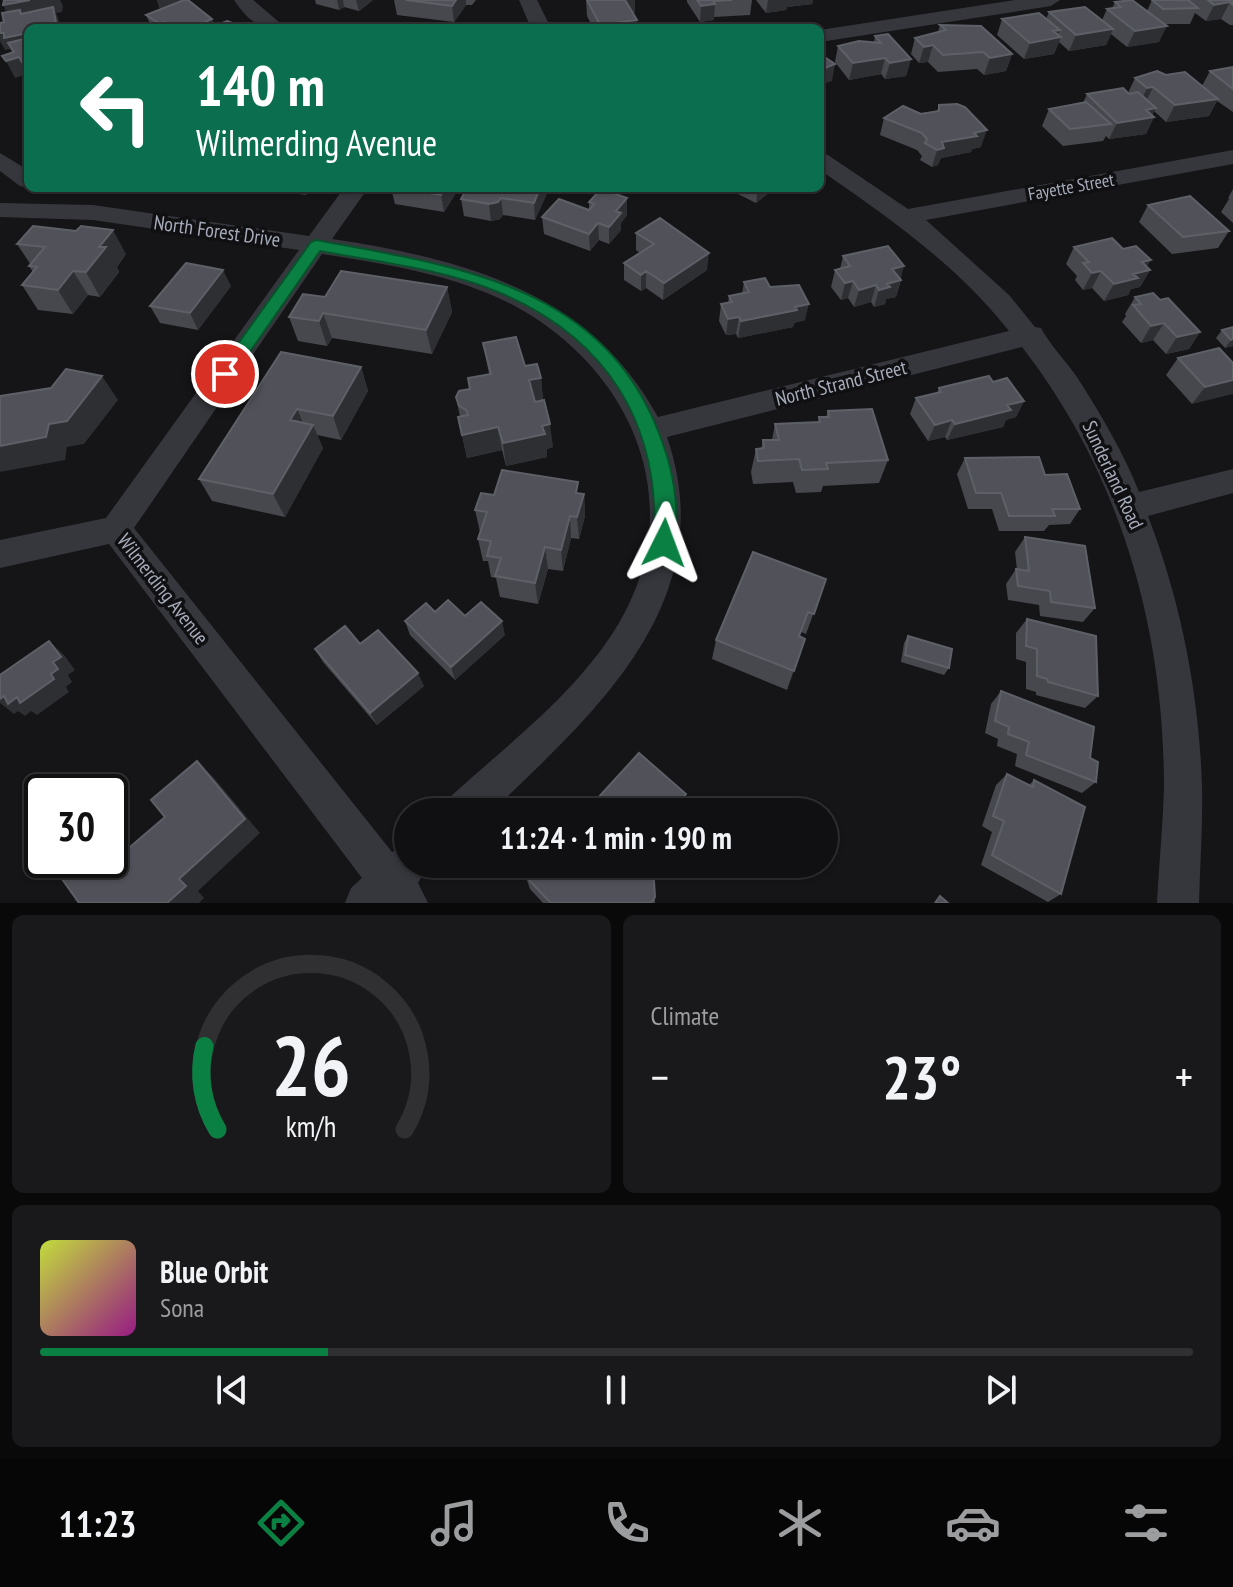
<!DOCTYPE html>
<meta charset="utf-8">
<style>
:root{--surface:#101012;--page:#19191b;--text:#f1f3f6;--muted:#9c9d9f;--line:#303032;--accent:#0b8043}
body{margin:0;font-family:"PT Sans Narrow",sans-serif;background:var(--page);color:var(--text);height:100vh;display:flex;flex-direction:column;font-size:30px;white-space:nowrap}
*{box-sizing:border-box;margin:0}
p{font-size:26px;color:var(--muted)}
.icon{flex:none;width:44px;height:44px;fill:none;stroke:currentColor;stroke-width:2;stroke-linecap:round;stroke-linejoin:round}
.map{position:relative;height:903px;overflow:hidden}
.details{display:flex;flex-direction:column;gap:12px;padding:12px;background:#09090a;flex:1}
.details>*{flex:none}
.hud{position:absolute;left:24px;top:24px;width:800px;height:168px;border-radius:12px;box-shadow:0 2px 6px #0004,0 0 0 2px var(--line);background:#0b6e4f;color:#fff;overflow:hidden}
.speed{position:absolute;left:24px;top:774px;display:flex;gap:16px;font-size:40px;font-weight:700;text-align:center}
.speed>*{display:grid;place-content:center;width:104px;height:104px;border-radius:50%;background:var(--surface);box-shadow:0 2px 6px #0004,0 0 0 2px var(--line);line-height:1}
.speed .limit{border:4px solid #111;border-radius:12px;background:#fff;color:#111}
.pin{position:absolute;display:grid;place-items:center;width:68px;height:68px;color:#fff;margin:-34px;border:4px solid #fff;border-radius:50%;box-shadow:0 2px 8px #0007}
.me{position:absolute;width:88px;margin:-44px;rotate:3deg;stroke-linejoin:round;filter:drop-shadow(0 0 6px #0008)}
.turn{display:flex;align-items:center;gap:28px;height:168px;padding:0 40px;font-size:36px}
.turn .icon{width:104px;height:104px;stroke-width:2.5}
.turn b{display:block;font-size:56px;line-height:68px}
.big{font-size:60px;font-weight:700;line-height:1.1}
.details .tile{flex:1;display:flex;flex-direction:column;justify-content:center;gap:12px;min-width:0;padding:0 28px;border-radius:12px;background:var(--page)}
.details .dial{align-items:center;gap:0}
.dial svg{height:208px;overflow:visible;fill:none;stroke:var(--line);stroke-width:7;stroke-linecap:round;text-anchor:middle}
.dial text{fill:var(--text);stroke:none}
.song{display:flex;align-items:center;gap:24px}
.cover{width:96px;height:96px;border-radius:12px;background:linear-gradient(135deg,hsl(70 70% 55%),hsl(310 70% 35%))}
.played{height:8px;border-radius:4px;background:linear-gradient(90deg,var(--accent) 25%,var(--line) 25%)}
.keys{display:flex;justify-content:space-around;direction:ltr}
.heat{display:flex;justify-content:space-between;align-items:center;font-size:44px;direction:ltr}
.details .tiles{flex:1;display:grid;gap:12px;grid-template-columns:1fr 1fr}
.tile:last-child{grid-column:span 2}
.trip{position:absolute;left:394px;top:798px;width:444px;height:80px;border-radius:40px;background:var(--surface);box-shadow:0 2px 6px #0004,0 0 0 2px var(--line);font-weight:700;line-height:80px;text-align:center}
.menu{display:flex;height:128px;justify-content:space-around;align-items:center;background:#060607;color:var(--muted)}
.menu .icon{width:56px;height:56px}
.menu .on{color:var(--accent)}
.menu b{font-size:36px;color:var(--text)}
.map>svg:first-child{display:block}
.lines{fill:none;stroke-linecap:round;stroke-linejoin:round}
.street{fill:#36373d;fill-rule:evenodd}
.wall{fill:#46484d}
.shaded-wall{fill:#2e2f33}
.building{fill:#515259;stroke:#5e6068;stroke-width:2}
.route{fill:#0b8043;stroke:#07532c;stroke-width:2}
.labels{text-anchor:middle;stroke-width:7;stroke-linejoin:round;paint-order:stroke}
.far-street-label{font-size:18px;fill:#a6acb9;stroke:#101013}
.street-label{font-size:20px;fill:#a6acb9;stroke:#101013}
</style>
<div class="map">
<svg width="1233" height="903" viewBox="0 0 1233 903">
<rect width="100%" height="100%" fill="#151518"/>
<g class="lines">
<!-- street -->
<path class="street" d="M234,0H253L286,28C258,28 250,23 234,0Z
M519,0H537L551,28H531Z
M1015,0H1060L1051,6L820,42V30Z
M1233,150V164L926,220L1009,295L1035,327L1041,328C1050,345 1065,360 1077,377C1100,413 1124,453 1139,492L1233,469V493L1148,516C1181,602 1199,693 1202,786C1203,825 1200,864 1199,903H1157C1159,864 1163,825 1164,787C1164,627 1120,473 1022,347L667,437C723,600 597,711 491,812H443L449,798C510,742 584,688 624,614C688,494 627,367 515,306C456,275 387,264 322,254L134,528L392,852L408,844V864H429L418,883L428,903H345L351,888L362,878L109,544L0,568V540L106,518L299,250L93,220L0,217V203L93,205L309,236L344,188H368L332,239C464,259 590,292 658,417L1009,331C957,265 888,217 820,170V153L828,155L908,209Z
M0,153L28,170V188L20,186L0,171Z"/>
</g>
<!-- wall -->
<path class="wall" d="M157,0H189L212,19L214,26L246,28H152L146,15L160,9Z
M315,0H373L359,11L344,7L339,10L316,4Z
M394,0H476L472,5H466L454,22L397,15Z
M586,0L635,12L633,13L637,20V28H593L587,16Z
M687,0H752L750,15L714,17V20L700,22L687,2Z
M756,0H813L812,4L787,7L786,10L766,13Z
M1152,0H1233V25H1230L1221,19L1206,21L1195,13L1190,24H1165L1159,42L1127,47L1111,34L1106,45L1069,51L1059,42L1054,54L1024,59L997,35L1002,19H1046L1049,12L1102,20L1107,9L1112,8L1115,2L1147,11Z
M940,25L1012,54L1006,71L984,75L977,69L938,72L928,62L919,63L911,54L915,38L938,32Z
M875,36L911,59L906,76L885,79L881,74L849,80L835,62L838,46L874,42Z
M1233,67V112L1217,101L1209,116L1166,122L1154,111L1152,115L1154,117L1146,134L1109,139L1106,136L1103,141L1063,146L1042,126L1049,109L1083,103L1087,94L1128,93L1135,78L1166,75L1202,86L1210,71Z
M939,105L981,147L972,149L971,152L941,158L938,165L932,167L920,160L922,156L917,150L880,135L884,118L937,111Z
M280,188H311L306,195L284,192L283,189Z
M391,188H455L456,193L444,212L395,204Z
M726,188H775L756,203Z
M1233,189V223L1221,212L1229,199L1228,198Z
M548,191L535,220L503,215L500,219L491,221L464,216L461,199Z
M589,202L627,215L621,223V230L609,244L599,240L590,251L544,234L542,217L589,210Z
M1148,205L1229,231L1218,248L1172,254L1139,222Z
M636,233L707,270L663,300L646,288L641,291L624,280V263L640,253L636,250Z
M17,244L126,254L117,267L119,272L100,297L88,295L73,314L38,310L22,285L33,272L29,266L31,265Z
M1074,247L1123,249L1150,270L1140,287L1131,289L1128,295L1104,301L1092,288L1083,290L1075,280L1077,276L1066,264Z
M843,256L900,279L901,280L896,297L886,299L885,304L874,307L871,302L854,307L848,298L841,300L831,287L835,270L840,269Z
M744,282L770,287L805,320L794,323L793,327L738,338L736,334L726,335L719,321L721,304L728,303L729,296L742,294Z
M231,286L198,330L160,323L150,306Z
M447,287L452,312L432,354L332,338L327,346L298,341L289,317L325,297Z
M1135,297L1160,300L1200,332L1189,349L1166,354L1153,340L1141,343L1122,322L1126,316L1125,314Z
M1233,327V346L1225,348L1216,338L1222,330Z
M483,343L525,366L541,378L543,400L553,447L547,449V457L506,466L502,450L467,458L458,417H460L456,397L470,389L489,374Z
M281,352L361,367L368,391L341,440L317,435L323,448L285,517L212,501L199,479Z
M1178,358L1233,363L1192,404L1166,375Z
M993,382L1024,401L1016,417L1006,420L1003,427L947,440L945,437L928,441L910,414L916,398L937,393L939,388Z
M828,411L888,460L879,483L823,486L821,492L796,493L793,482L753,484L751,472L756,449H761L763,440H772L775,424L818,422L819,417H826Z
M965,458L1045,475L1080,509L1070,524L1049,525L1044,531H999L992,509H968L957,474Z
M579,493L584,494L585,516L579,539L571,538L563,571L548,569L538,604L500,597L496,578L491,577L488,561H483L478,539L480,532L475,510L494,495Z
M1025,537L1095,608L1083,622L1040,616L1039,605L1008,600L1006,584L1016,569L1017,570L1015,552Z
M826,579L806,634L801,632L799,636L805,639L787,690L712,659L716,640Z
M435,612L465,616L505,635L455,680L410,635L405,621Z
M1027,619L1098,696L1085,708L1036,695V692L1026,689V662L1016,659V633Z
M908,636L949,668L944,675L901,662L904,643Z
M360,644L424,686L377,725L323,662L315,649Z
M1001,691L1090,758L1096,782L1082,793L1015,766L1017,754L997,746L998,739L985,733L991,704Z
M1007,774L1029,785L1034,780L1061,894L1048,902L981,865L992,832L982,826L996,785Z
M526,877L655,897V903H543L530,889Z"/>
<!-- shaded-wall -->
<path class="shaded-wall" d="M30,0H60L63,6L62,12L56,13L62,28H33L11,21L3,5Z
M157,0H189L190,7L161,11Z
M337,0H343L344,7L339,10Z
M356,0H373L359,11Z
M456,0H466V5L454,22L452,6Z
M624,0H635V12L624,14Z
M768,0H813L812,4L787,7L786,10L766,13Z
M1230,2L1221,19L1206,21L1214,5Z
M715,4L714,20L700,22L701,6Z
M212,19L215,28H191Z
M637,20V28H600V25Z
M165,22L168,28H161L160,24Z
M1167,26L1159,42L1127,47L1135,31Z
M1113,29L1106,45L1069,51L1076,35Z
M1060,30L1057,38L1061,37L1054,54L1024,59L1030,43L1053,31Z
M0,33H28V51L13,55L10,49L5,50L0,41Z
M933,45L928,62L919,63L924,47Z
M1012,54L1006,71L984,75L990,58Z
M19,57L28,74L15,78L6,61Z
M885,58L881,74L849,80L853,63Z
M911,59L906,76L885,79L890,63Z
M835,64L832,81L820,85V70Z
M1153,87L1145,104L1139,105L1147,88Z
M1218,99L1209,116L1166,122L1175,105Z
M1156,108L1151,117H1154L1146,134L1109,139L1117,123L1146,110Z
M987,130L981,147L972,149L971,152L941,158L938,165L932,167L937,150L942,142Z
M304,188H311L306,195Z
M445,188H455L456,193L444,212L441,195Z
M540,188H548V191L535,220L534,203Z
M758,188H775L756,203Z
M501,198L503,215L500,219L491,221L489,204Z
M627,198V215L621,223V230L609,244V227L616,211Z
M598,223L599,240L590,251L589,234Z
M113,230L126,254L117,267L119,272L100,297L86,272L99,247Z
M709,253L707,270L663,300L664,283Z
M1151,260L1144,271L1150,270L1140,287L1131,289L1128,295L1104,301L1114,284L1142,262Z
M904,266L896,297L886,299L885,304L874,307L879,290L892,269Z
M223,270L231,286L198,330L190,313Z
M73,271L88,295L73,314L58,290Z
M646,271V288L641,291V275Z
M1101,271L1092,288L1083,290L1092,273Z
M853,281L848,298L841,300L845,283Z
M876,285L871,302L854,307L859,290Z
M447,287L452,312L432,354L426,330Z
M809,304L805,320L794,323L793,327L738,338L741,321Z
M323,313L332,338L327,346L319,321Z
M739,317L736,334L726,335L728,319Z
M1164,323L1153,340L1141,343L1151,326Z
M1200,332L1189,349L1166,354L1177,337Z
M1233,339V346L1225,348L1231,340Z
M361,367L368,391L341,440L333,416Z
M102,376L118,400L84,444L67,447L65,460L0,472V446L49,424Z
M541,378L543,402L532,404L529,380Z
M1233,380V394L1192,404L1205,387Z
M1024,401L1016,417L1006,420L1003,427L947,440L955,424L1007,405Z
M297,409L307,432L290,420Z
M952,420L945,437L928,441L935,425Z
M550,424L553,447L547,449V457L506,466L503,443L542,426Z
M313,425L323,448L285,517L273,494Z
M498,427L502,450L467,458L462,435Z
M584,494L585,516L579,539L577,517Z
M570,516L571,538L563,571L561,550Z
M545,547L548,569L538,604L535,583Z
M502,621L505,635L455,680L451,667Z
M49,641L64,655L75,670L68,675L72,682L66,687L69,692L37,715L31,711L25,716L18,711L14,714L0,703V699L51,674L53,662Z
M418,673L424,686L377,725L370,713Z
M197,761L214,778L260,833L198,891L204,898L199,903H167L179,879Z
M686,794L683,810L681,812H670Z
M84,861L106,874L95,877Z"/>
<!-- building -->
<path class="building" d="M4,0H30L3,5Z
M184,0H188L212,19L191,28H169L172,27L165,22L160,24L146,15Z
M406,0H456L452,6Z
M587,0H625L637,20L600,25Z
M697,0H732L713,1L715,4L701,6Z
M1132,0L1167,26L1135,31L1107,9L1121,7L1115,2Z
M1152,0H1188L1198,8L1163,9Z
M1208,0H1233V5L1230,2L1214,5Z
M53,7L56,22L28,28V33L4,38V33H0V23L4,22L2,13L20,10L21,14Z
M1085,7L1113,29L1076,35L1049,12Z
M1039,13L1060,30L1053,31L1061,37L1030,43L1002,19Z
M227,21L246,28H210Z
M940,25L981,26L1012,54L990,58L983,52L943,55L933,45L924,47L915,38L946,30Z
M888,34L911,59L890,63L885,58L853,63L838,46L859,41L881,43L875,36Z
M28,38V66L25,67L19,57L6,61L2,56L14,52L8,43Z
M820,54L835,64L820,70Z
M1233,67V89L1210,71Z
M1157,71L1166,75L1185,72L1218,99L1175,105L1153,87L1147,88L1135,78Z
M1123,88L1129,94L1138,92L1156,108L1146,110L1154,117L1117,123L1087,94Z
M1086,102L1111,124L1070,129L1049,109Z
M957,104L965,107L987,130L974,133L977,136L942,142L944,148L937,150L925,143L927,139L922,133L884,118L903,106L921,114L939,111V105Z
M398,188H445L441,195Z
M467,188H540L534,203L501,198L498,202L489,204L461,199Z
M601,189L627,198L616,211L621,213L609,227L598,223L589,234L542,217L559,199L589,210L594,204L589,202Z
M1190,196L1229,231L1183,237L1148,205Z
M660,218L709,253L664,283L646,271L641,275L624,263L654,244L636,233Z
M33,226L76,231L81,226L113,230L99,247H106L86,272L73,271L58,290L22,285L37,267L29,266L45,247L17,244Z
M1112,238L1123,249L1136,246L1151,260L1142,262L1150,270L1133,274L1138,278L1114,284L1101,271L1092,273L1083,263L1089,262L1074,247Z
M888,246L904,266L892,269L901,280L887,284L890,287L879,290L876,285L859,290L853,281L845,283L835,270L850,266L843,256Z
M186,263L223,270L190,313L150,306Z
M341,271L447,287L426,330L323,313L319,321L289,317L303,294L325,297Z
M765,278L770,287L799,285L809,304L795,307L797,310L741,321L739,317L728,319L721,304L732,302L729,296L749,292L744,282Z
M1153,293L1160,300L1168,298L1200,332L1177,337L1164,323L1151,326L1133,305L1141,304L1135,297Z
M1233,327V339L1231,340L1222,330Z
M516,337L525,366L537,364L541,378L529,380L535,402L544,400L550,424L542,426L545,434L503,443L498,427L462,435L458,417L468,415L466,410L459,406L456,397L459,391L470,389L468,378L491,374L483,343Z
M1219,348L1233,363V380L1205,387L1178,358Z
M281,352L361,367L333,416L297,409L290,420L313,425L273,494L199,479Z
M66,369L102,376L67,421L49,424L46,437L0,446V396L51,388Z
M989,376L993,382L1007,378L1024,401L1007,405L1011,410L955,424L952,420L935,425L916,398L941,392L939,388Z
M872,409L888,460L826,463L828,469L802,470L799,459L758,461L756,449L764,448L763,440H779L775,424L820,422L819,417H829L828,411Z
M1039,457L1045,475L1067,474L1080,509H1052L1055,516H1009L1001,493H976L965,458Z
M502,470L578,482L576,493L584,494L577,517L570,516L561,550L545,547L535,583L495,576L501,558L487,556L491,541L478,539L487,512L475,510L481,493L494,495Z
M1025,537L1085,546L1095,608L1051,602L1050,591L1018,586L1016,569L1029,571Z
M753,552L826,579L814,614L808,612L799,636L805,639L794,671L716,640Z
M448,600L465,616L481,602L502,621L451,667L405,621L426,603L435,612Z
M1027,619L1096,636L1098,696L1048,682L1047,679L1037,676V649L1026,646Z
M345,626L360,644L378,630L418,673L370,713L315,649Z
M908,636L952,649L949,668L905,655Z
M49,641L61,657L53,662L58,669L51,674L54,679L20,703L17,697L8,704L4,696L0,699V675Z
M1001,691L1094,727L1090,758L1098,762L1096,782L1026,755L1029,742L1008,734L1009,727L995,721Z
M639,753L686,794L670,812H585Z
M197,761L245,819L179,879L186,886L167,903H79L62,879L84,861L95,877L165,817L151,800Z
M1007,774L1033,787L1034,780L1085,807L1061,894L992,855L1004,821L993,816Z
M538,864H637L654,881L655,897L651,903H551L526,877Z
M940,896L948,903H935Z"/>
<!-- route -->
<path class="route" d="M316,240C461,267 610,285 664,447C673,472 683,524 671,548L664,551L657,548L654,543C661,425 608,338 498,292C442,269 379,262 320,251L231,379H219L216,374L219,370L311,242Z"/>
<g class="labels">
<!-- far-street labels -->
<g class="far-street-label">
<text transform="translate(1071 187) rotate(-10)" y="6">Fayette Street</text>
</g>
<!-- street labels -->
<g class="street-label">
<text transform="translate(217 231) rotate(8)" y="7">North Forest Drive</text>
<text transform="translate(841 383) rotate(-14)" y="7">North Strand Street</text>
<text transform="translate(1113 475) rotate(65)" y="7">Sunderland Road</text>
<text transform="translate(163 589) rotate(52)" y="7">Wilmerding Avenue</text>
</g>
</g>
</svg>
<div class="speed"><div class="limit">30</div></div>
<div class="pin" style="left:225px;top:374px;background:#d93025"><svg class="icon" aria-label="arrive" viewBox="0 0 24 24"><path d="M6 21V4h12l-3 4 3 4H6"/></svg></div>
<svg class="me" style="left:664px;top:543px" viewBox="-20 -20 40 40"><path d="M0-17L14 15 0 8-14 15z" fill="#0b8043" stroke="#fff" stroke-width="4"/></svg>
<div class="trip">11:24 · 1 min · 190 m</div>
<div class="hud">
<div class="turn"><svg class="icon" aria-label="left" viewBox="0 0 24 24"><path d="M17 20v-9H6M10 6l-5 5 5 5"/></svg><div><b>140 m</b>Wilmerding Avenue</div></div>
</div>
</div>
<section class="details">
<div class="tiles">
<div class="tile dial"><svg viewBox="0 0 100 80">
<path d="M14 69A42 42 0 1 1 86 69"/>
<path d="M14 69A42 42 0 0 1 9 37" stroke="#0b8043"/>
<text x="50" y="56" font-size="32" font-weight="700">26</text>
<text x="50" y="72" font-size="11">km/h</text>
</svg></div>
<div class="tile"><p>Climate</p>
<div class="heat"><a>−</a><b class="big">23°</b><a>+</a></div>
</div>
<div class="tile">
<div class="song"><i class="cover"></i><div><b>Blue Orbit</b><p>Sona</p></div></div>
<div class="played"></div>
<div class="keys"><svg class="icon" aria-label="previous" viewBox="0 0 24 24"><path d="M18 5L8 12l10 7zM5 5v14"/></svg><svg class="icon" aria-label="pause" viewBox="0 0 24 24"><path d="M8 5v14M16 5v14"/></svg><svg class="icon" aria-label="next" viewBox="0 0 24 24"><path d="M6 5l10 7-10 7zM19 5v14"/></svg></div>
</div>
</div>
</section>
<nav class="menu">
<b>11:23</b>
<svg class="icon on" aria-label="directions" viewBox="0 0 24 24"><path d="M12 3l9 9-9 9-9-9zM9 14v-3h6M13 9l2 2-2 2"/></svg>
<svg class="icon" aria-label="music" viewBox="0 0 24 24"><path d="M9 18V5l10-2v13"/><circle cx="6" cy="18" r="3"/><circle cx="16" cy="16" r="3"/></svg>
<svg class="icon" aria-label="phone" viewBox="0 0 24 24"><path d="M5 4h4l2 5-3 2q2 4 5 5l2-3 5 2v4C11 20 4 13 5 4z"/></svg>
<svg class="icon" aria-label="climate" viewBox="0 0 24 24"><path d="M12 3v18M4 7l16 10M4 17L20 7"/></svg>
<svg class="icon" aria-label="car" viewBox="0 0 24 24"><path d="M5 17H2v-5l4-1 3-4h7l3 4 3 1v5h-3M9 17h6M6 11h13"/><circle cx="7" cy="17" r="2"/><circle cx="17" cy="17" r="2"/></svg>
<svg class="icon" aria-label="filters" viewBox="0 0 24 24"><path d="M4 7h16M4 17h16"/><circle cx="9" cy="7" r="2"/><circle cx="15" cy="17" r="2"/></svg>
</nav>
